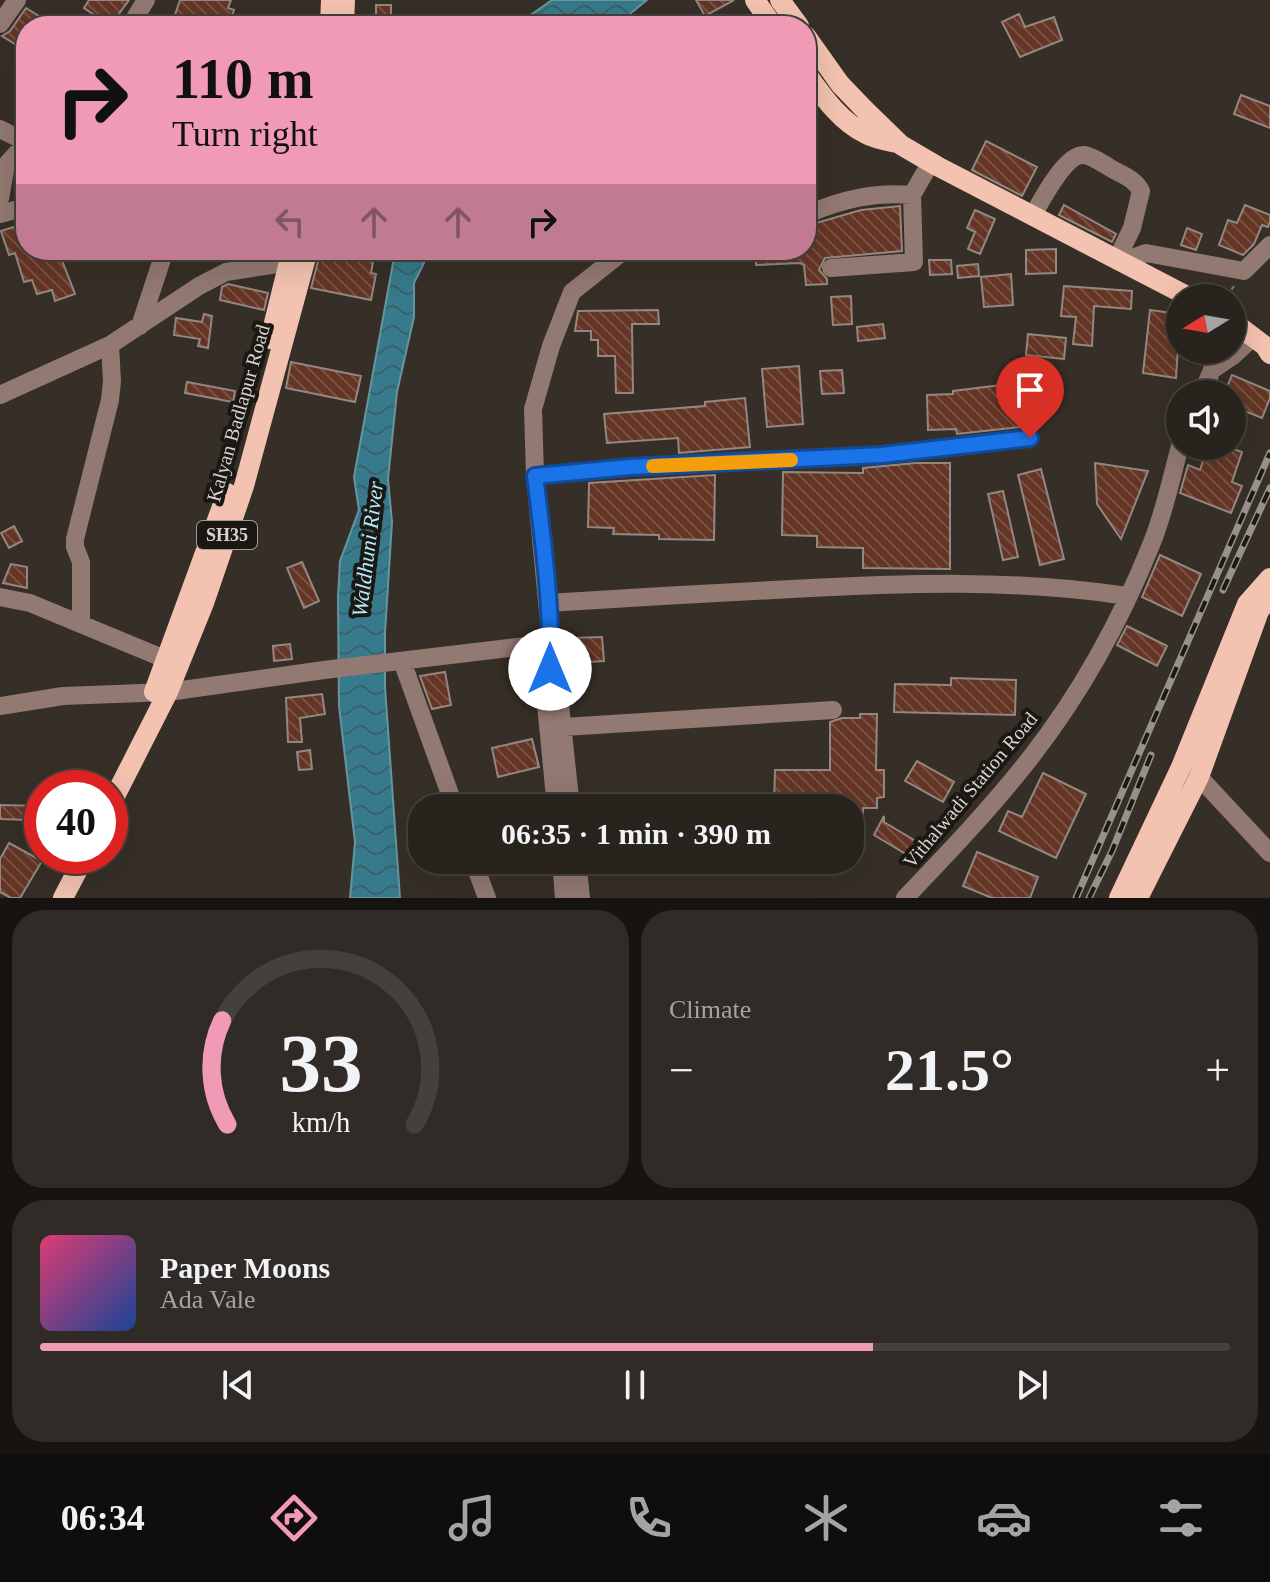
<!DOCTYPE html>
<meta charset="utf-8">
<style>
:root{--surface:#28231d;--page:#302b26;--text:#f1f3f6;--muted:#a5a4a4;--line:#44403b;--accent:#f09ab6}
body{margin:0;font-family:Georgia,serif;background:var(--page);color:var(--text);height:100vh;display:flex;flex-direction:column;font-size:30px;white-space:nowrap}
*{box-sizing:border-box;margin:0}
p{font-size:26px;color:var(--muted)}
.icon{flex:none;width:44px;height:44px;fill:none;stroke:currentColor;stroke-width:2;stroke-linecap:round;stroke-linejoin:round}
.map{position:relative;height:898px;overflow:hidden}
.panel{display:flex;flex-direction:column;gap:12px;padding:12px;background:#161310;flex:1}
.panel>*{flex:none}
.guide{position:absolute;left:16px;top:16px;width:800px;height:244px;border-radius:32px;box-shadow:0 8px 32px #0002,0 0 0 2px var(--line);background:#f09ab6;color:#111;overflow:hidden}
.needle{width:52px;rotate:259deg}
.buttons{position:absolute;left:1166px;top:284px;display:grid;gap:16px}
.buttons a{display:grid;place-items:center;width:80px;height:80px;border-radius:50%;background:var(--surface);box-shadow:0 8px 32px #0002,0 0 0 2px var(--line);font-size:40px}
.speed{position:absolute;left:24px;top:770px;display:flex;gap:16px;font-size:40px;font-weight:700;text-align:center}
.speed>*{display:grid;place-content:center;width:104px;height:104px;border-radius:50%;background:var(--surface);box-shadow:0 8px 32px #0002,0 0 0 2px var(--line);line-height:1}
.speed .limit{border:12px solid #d22;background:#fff;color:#111}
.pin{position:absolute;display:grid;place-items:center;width:68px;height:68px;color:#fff;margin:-82px -34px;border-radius:50% 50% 50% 0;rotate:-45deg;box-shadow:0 0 8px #0007}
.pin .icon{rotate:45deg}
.me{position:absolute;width:88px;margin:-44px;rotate:0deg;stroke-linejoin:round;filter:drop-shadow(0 0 6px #0008)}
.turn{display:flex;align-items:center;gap:28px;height:168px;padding:0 24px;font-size:36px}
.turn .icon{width:104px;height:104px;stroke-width:2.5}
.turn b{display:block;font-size:56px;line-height:68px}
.lanes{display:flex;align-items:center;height:76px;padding:0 24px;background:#0003;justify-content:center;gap:40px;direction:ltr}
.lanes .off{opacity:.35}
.big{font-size:60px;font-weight:700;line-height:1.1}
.panel .tile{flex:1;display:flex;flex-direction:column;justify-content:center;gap:12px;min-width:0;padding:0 28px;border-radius:32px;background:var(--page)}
.panel .dial{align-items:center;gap:0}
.dial svg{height:208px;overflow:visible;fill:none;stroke:var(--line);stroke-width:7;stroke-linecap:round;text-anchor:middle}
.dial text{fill:var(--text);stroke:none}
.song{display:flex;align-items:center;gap:24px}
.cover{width:96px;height:96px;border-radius:12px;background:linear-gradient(135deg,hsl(340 70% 55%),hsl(220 70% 35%))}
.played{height:8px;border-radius:4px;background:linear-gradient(90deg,var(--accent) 70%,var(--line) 70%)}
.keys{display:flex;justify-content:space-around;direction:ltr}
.heat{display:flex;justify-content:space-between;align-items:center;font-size:44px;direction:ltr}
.panel .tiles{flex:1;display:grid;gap:12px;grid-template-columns:1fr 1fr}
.tile:last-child{grid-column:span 2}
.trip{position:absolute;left:408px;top:794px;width:456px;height:80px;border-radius:32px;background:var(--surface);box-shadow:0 8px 32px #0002,0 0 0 2px var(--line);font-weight:700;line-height:80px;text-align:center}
.dock{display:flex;height:128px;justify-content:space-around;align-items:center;background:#100e0c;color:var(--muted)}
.dock .icon{width:56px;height:56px}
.dock .on{color:var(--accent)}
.dock b{font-size:36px;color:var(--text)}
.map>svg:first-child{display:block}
.water{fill:url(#water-waves);stroke:#67959f;stroke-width:2}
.building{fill:url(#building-back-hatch);stroke:#948782;stroke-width:2}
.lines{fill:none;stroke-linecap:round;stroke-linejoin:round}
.path{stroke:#827c75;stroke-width:2;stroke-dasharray:6 4;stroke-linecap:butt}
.minor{stroke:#927971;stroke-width:18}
.major{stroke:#f3c2b0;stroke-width:20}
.rail-casing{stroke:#97918b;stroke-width:7}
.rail{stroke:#1b1814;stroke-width:4;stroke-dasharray:12;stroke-linecap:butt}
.route-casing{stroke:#114b97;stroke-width:20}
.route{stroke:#1a73e8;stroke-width:14}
.slow{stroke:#f59e0b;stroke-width:14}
.labels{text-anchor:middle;stroke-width:8;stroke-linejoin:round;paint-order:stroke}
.shield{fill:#1b1814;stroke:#9f9b96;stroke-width:2}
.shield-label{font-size:18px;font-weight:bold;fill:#d8d3ce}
.street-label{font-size:20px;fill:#d8d3ce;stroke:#1b1814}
.water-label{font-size:22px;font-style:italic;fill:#b3edfd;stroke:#1b1814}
</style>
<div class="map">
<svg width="1270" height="898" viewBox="0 0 1270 898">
<defs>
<pattern id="water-waves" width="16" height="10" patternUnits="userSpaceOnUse" patternTransform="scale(2)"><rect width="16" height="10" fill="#367a8b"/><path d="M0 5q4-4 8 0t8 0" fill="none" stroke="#3a626c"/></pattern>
<pattern id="building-back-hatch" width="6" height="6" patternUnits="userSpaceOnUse" patternTransform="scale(2)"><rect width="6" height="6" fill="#643524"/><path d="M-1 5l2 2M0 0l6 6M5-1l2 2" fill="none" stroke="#795143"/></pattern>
</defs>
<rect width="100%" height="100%" fill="#362f27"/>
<!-- water -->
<path class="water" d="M552,0H647L615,26H515Z
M393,250H427L424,263L414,283V317L397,392L388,479L392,522L385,633V687L400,898H350L355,842L339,706L338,597L340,561L359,510L354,477L393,263Z"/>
<!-- building -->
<path class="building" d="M89,0H129L110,26L84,8Z
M180,0H231L228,8L234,10L229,26H207L175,15Z
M696,0H734L705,16Z
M376,5H391V22H376Z
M26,8L55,26H26V51L2,36L10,31Z
M1019,14L1025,27L1054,17L1062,40L1020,57L1002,22Z
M1241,95L1270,106V128L1234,114Z
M986,141L1037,167L1022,196L972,170Z
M1064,205L1116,234L1112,242L1059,215Z
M1245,205L1270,215V222L1268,227L1262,225L1254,244L1243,255L1219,245L1228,220L1237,223Z
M900,206L902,251L825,258L819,270L827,279V284L806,285L804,265L800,263L756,265V250H806V226L861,210Z
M975,210L995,219L980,254L968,249L975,232L967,228Z
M26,223V250H58L75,294L55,301L52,290L37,294L32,280L24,282L15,253L9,255L1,231Z
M1187,228L1202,234L1196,250L1181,245Z
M1056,249V273L1026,274V250Z
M321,250H375L371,273L376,274L371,300L311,288Z
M929,260H951L952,274L930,275Z
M978,264L979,276L958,278L957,266Z
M1011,274L1013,305L984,307L981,277Z
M228,284L268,293L264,310L220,300L222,287Z
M1064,286L1132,291L1131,309L1094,306L1092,346L1073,344L1076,317L1061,316Z
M851,296L852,324L833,325L831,297Z
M658,310L659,324H632L633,393H616L615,356H598V340H591V331H575L578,311Z
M1150,310L1180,314L1176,378L1143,373Z
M204,314L212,316L208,348L198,346L200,339L174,335L176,318L202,322Z
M883,324L885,338L858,341L857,327Z
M1028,334L1066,338L1064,359L1026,355Z
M291,362L361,376L355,402L286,388Z
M799,366L803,424L767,427L762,369Z
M842,370L844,393L822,394L820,371Z
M1232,375L1270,391V398L1262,418L1232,406V394H1224Z
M187,382L235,391L233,402L185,393Z
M1026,382L1030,426L957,434L956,429L928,430L927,395L953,394V391Z
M745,398L750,447L679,453L678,438L607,443L604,414L705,406V402Z
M1208,446H1225L1242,452L1232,482L1242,486L1231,513L1180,493L1188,465L1200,470Z
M916,463H950V569L863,568V548L817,547V536L782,535L783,472L863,473V468Z
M1095,463L1148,471L1121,539L1097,504Z
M1041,469L1064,559L1040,565L1018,475Z
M715,475L714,540L659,539V535L613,534L614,528L588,527L589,483Z
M1003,491L1018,557L1003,560L988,494Z
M14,526L22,541L9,548L1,533Z
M1160,555L1201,574L1182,616L1142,597Z
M302,562L319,601L304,608L287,568Z
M11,564L27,567V588L3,583Z
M1127,626L1167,646L1157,666L1117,645Z
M602,637L604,661L572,663L571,638Z
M290,644L292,659L274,661L273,646Z
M445,672L451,705L432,709L420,676Z
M951,678L1016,680L1015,715L894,712L895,684L951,685Z
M322,694L325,714L300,718L302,742H288L286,698Z
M860,714H877L876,770H884V797L877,798V808H863V840H850V808H774L775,770H830V722L842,718H860Z
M532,739L539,767L498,777L492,748Z
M310,750L312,769L299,770L297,752Z
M917,761L954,782L943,802L905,781Z
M1043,773L1086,794L1056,858L999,831L1008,811L1022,817Z
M0,805L42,806V841H30V820L0,819Z
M884,816V822L919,843L911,857L874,835Z
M9,843L42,861L20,898H11L0,892V859Z
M977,852L1038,877L1030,898H992L963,886Z"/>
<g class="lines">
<!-- path -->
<path class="path" d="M1226,298L1234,286"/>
<!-- minor -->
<path class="minor" d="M0,24L17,0
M130,26L146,0
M0,129L26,142
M0,199L6,165L26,143
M0,214L26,207
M808,214C843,199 874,192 912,195
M1033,215C1041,201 1066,153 1084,155C1093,156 1103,164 1112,169C1123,175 1135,179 1141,191L1132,228L1117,259
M1122,262L1146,253L1244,271L1270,245
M831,268L914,262L912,195L931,162
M140,326L165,250
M1212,370L1234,355L1253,337
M1202,394L1212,370L1215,350
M0,395L110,345L199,286L226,272L303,260
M535,476L630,467L881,455L1030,438
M0,597L30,603L177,664
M548,603C629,598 711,593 792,589C905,583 1015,579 1127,596
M81,624V562L75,547V539L110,400L112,381L110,345
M402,661L455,808
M550,669L558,686L571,808
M0,706L63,696L168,692L324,670L551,643
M548,728L833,710
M1187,770L1199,777L1270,853
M556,808L545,694L550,669L551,643L535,476L533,409L551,346L572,292L625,250
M473,860L487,898
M561,860L564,898
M577,860L581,898
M905,898C949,852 992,807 1031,757C1080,694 1121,620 1151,545C1164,514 1171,479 1180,446"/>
<!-- major -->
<path class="major" d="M755,0L773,26
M780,0L799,26
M330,26L331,0
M344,26L345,0
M806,36L840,84L865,110L901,145L937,166L1191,298
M806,73C822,95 840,122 866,134C875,139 887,141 897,143
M1232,321L1265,346L1270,354
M270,339L292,250
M154,692L227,493
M110,806L168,692L204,603L244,486L308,250
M63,898L85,856
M1119,898L1181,767L1247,604L1270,578
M1138,898L1199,777L1259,611L1270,596"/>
<defs>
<path id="rail" d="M1223,590L1270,488
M1076,898L1270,453
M1089,898L1112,851L1151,755"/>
</defs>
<!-- rail casing -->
<use href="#rail" class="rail-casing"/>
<!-- rail -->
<use href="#rail" class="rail"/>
</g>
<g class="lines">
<defs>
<path id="route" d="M550,669C552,605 543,540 535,476L630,467L881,455L1030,438"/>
</defs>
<!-- route casing -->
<use href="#route" class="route-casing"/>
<!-- route -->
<use href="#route" class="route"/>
<!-- slow -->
<path class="slow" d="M653,466L791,460"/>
</g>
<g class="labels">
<!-- shield labels -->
<rect class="shield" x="197" y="521" width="60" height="28" rx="6"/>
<g class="shield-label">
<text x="227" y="541">SH35</text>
</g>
<!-- street labels -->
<g class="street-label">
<text transform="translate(238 413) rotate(-74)" y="7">Kalyan Badlapur Road</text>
<text transform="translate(970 790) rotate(-50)" y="7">Vithalwadi Station Road</text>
</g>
<!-- water labels -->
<g class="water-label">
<text transform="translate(367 549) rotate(-83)" y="8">Waldhuni River</text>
</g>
</g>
</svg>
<div class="buttons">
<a><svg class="needle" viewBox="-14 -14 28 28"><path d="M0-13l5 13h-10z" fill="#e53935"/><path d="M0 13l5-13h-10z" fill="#a5a4a4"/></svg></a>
<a><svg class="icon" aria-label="sound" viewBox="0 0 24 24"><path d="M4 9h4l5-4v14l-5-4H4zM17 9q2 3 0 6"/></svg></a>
</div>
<div class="speed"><div class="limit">40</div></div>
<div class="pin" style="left:1030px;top:438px;background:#d93025"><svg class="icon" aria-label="arrive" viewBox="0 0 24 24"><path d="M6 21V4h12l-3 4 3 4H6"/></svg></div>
<svg class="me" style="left:550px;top:669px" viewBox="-20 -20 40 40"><circle r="19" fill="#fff"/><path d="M0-13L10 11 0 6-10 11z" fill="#1a73e8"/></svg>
<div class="trip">06:35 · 1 min · 390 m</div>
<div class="guide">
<div class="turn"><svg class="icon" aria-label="right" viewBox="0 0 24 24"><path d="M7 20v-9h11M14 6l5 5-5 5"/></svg><div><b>110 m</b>Turn right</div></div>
<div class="lanes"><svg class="icon off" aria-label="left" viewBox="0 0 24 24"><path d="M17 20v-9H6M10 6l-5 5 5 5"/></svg><svg class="icon off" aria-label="ahead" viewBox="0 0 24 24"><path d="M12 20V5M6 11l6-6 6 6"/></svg><svg class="icon off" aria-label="ahead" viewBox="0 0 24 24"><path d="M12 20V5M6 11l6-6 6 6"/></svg><svg class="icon" aria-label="right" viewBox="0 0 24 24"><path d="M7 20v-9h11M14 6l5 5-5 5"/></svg></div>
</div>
</div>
<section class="panel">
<div class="tiles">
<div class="tile dial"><svg viewBox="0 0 100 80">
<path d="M14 69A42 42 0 1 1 86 69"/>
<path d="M14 69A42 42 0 0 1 12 29" stroke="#f09ab6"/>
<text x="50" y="56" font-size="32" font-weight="700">33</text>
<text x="50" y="72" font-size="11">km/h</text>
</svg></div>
<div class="tile"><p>Climate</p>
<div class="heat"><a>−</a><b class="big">21.5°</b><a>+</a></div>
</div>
<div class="tile">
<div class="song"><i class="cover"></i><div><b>Paper Moons</b><p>Ada Vale</p></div></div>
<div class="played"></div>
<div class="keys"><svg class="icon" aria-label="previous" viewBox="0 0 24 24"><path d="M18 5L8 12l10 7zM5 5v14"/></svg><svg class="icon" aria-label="pause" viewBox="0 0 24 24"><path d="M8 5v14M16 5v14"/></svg><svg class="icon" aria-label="next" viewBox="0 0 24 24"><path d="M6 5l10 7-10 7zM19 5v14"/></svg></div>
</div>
</div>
</section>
<nav class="dock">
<b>06:34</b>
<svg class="icon on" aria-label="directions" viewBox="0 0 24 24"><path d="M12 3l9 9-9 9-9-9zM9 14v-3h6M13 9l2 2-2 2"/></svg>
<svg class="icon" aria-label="music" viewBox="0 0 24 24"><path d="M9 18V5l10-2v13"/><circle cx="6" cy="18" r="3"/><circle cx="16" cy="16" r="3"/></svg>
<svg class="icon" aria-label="phone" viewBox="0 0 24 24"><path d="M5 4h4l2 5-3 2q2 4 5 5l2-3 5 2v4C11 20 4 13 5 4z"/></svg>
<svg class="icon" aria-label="climate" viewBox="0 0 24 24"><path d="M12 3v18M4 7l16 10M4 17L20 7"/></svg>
<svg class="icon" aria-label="car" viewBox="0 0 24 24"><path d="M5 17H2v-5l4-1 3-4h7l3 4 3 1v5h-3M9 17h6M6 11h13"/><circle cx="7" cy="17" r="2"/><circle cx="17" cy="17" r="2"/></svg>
<svg class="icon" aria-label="filters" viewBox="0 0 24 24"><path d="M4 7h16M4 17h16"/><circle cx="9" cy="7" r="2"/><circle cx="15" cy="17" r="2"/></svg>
</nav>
